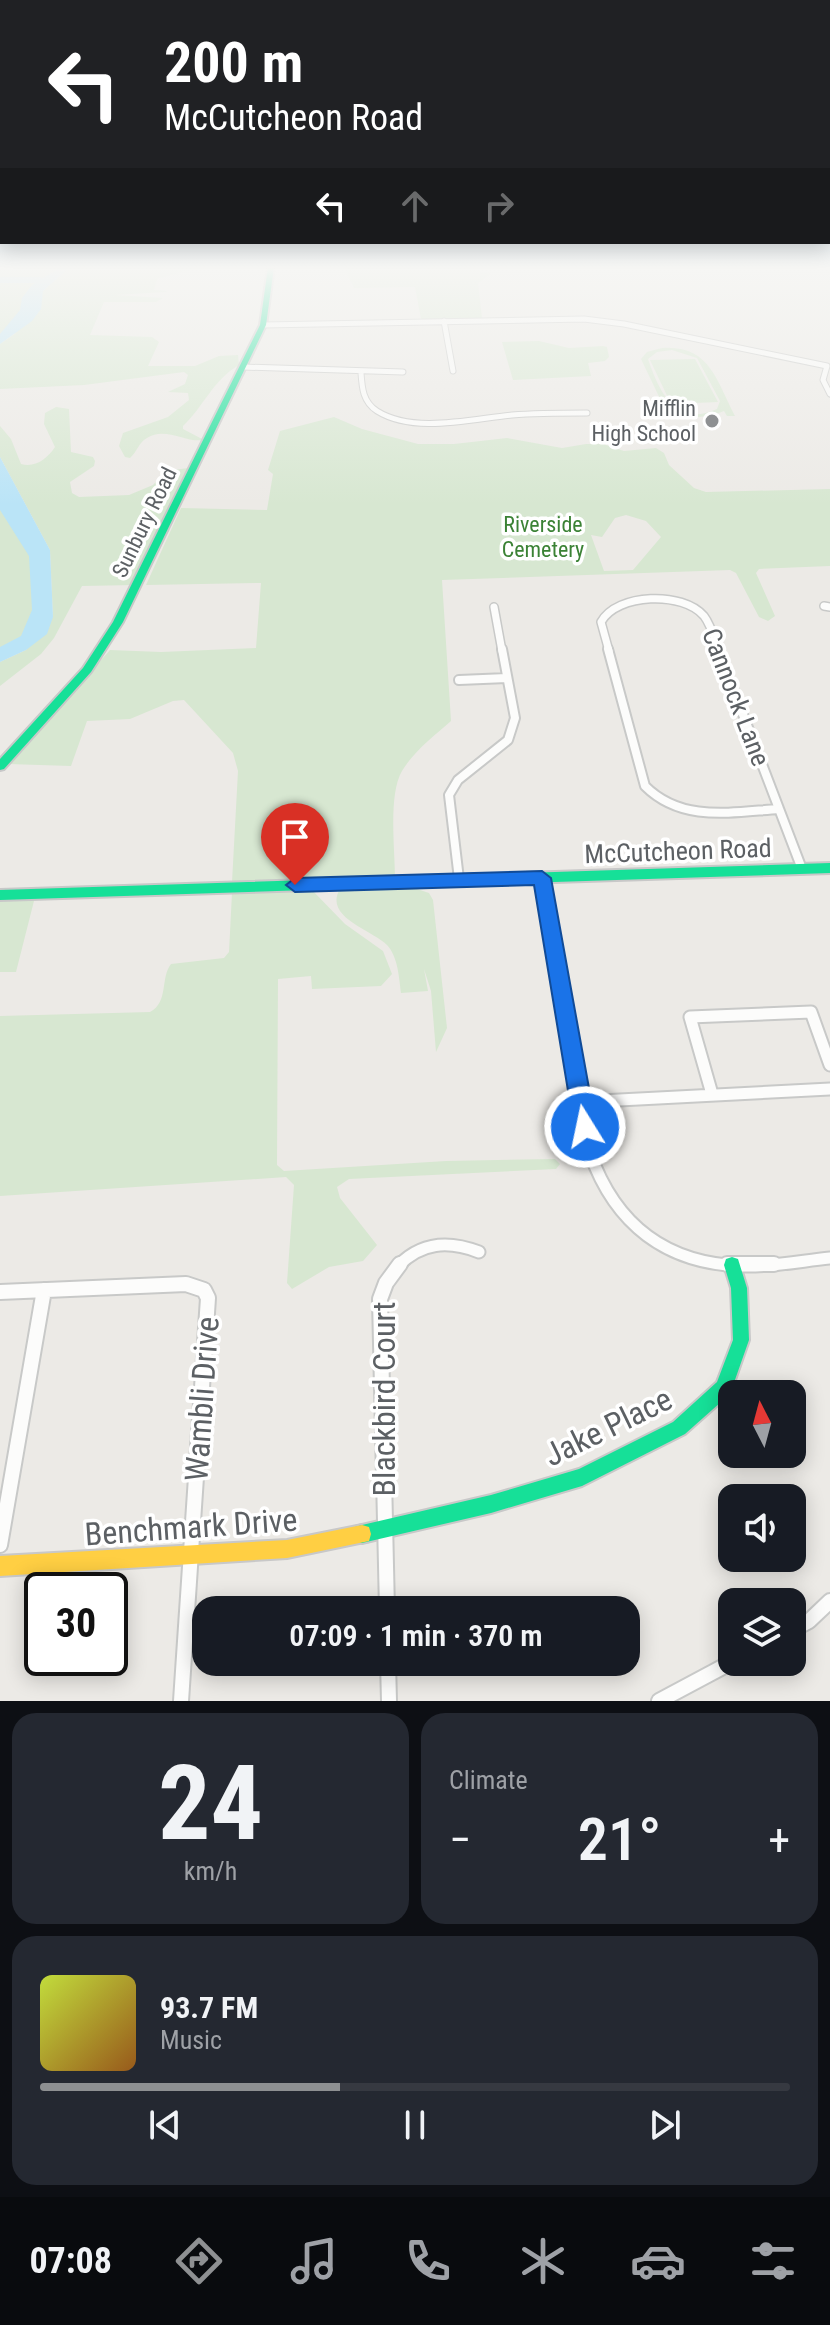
<!DOCTYPE html>
<meta charset="utf-8">
<style>
:root{--surface:#171b24;--page:#242831;--text:#f1f3f6;--muted:#9ea1a6;--line:#363941;--accent:#8e9092}
body{margin:0;font-family:"Roboto Condensed",sans-serif;background:var(--page);color:var(--text);height:100vh;display:flex;flex-direction:column;font-size:30px;white-space:nowrap}
*{box-sizing:border-box;margin:0}
p{font-size:26px;color:var(--muted)}
.icon{flex:none;width:44px;height:44px;fill:none;stroke:currentColor;stroke-width:2;stroke-linecap:round;stroke-linejoin:round}
.map{position:relative;height:1701px;overflow:hidden}
.sheet{display:flex;flex-direction:column;gap:12px;padding:12px;background:#0d0f14;flex:1}
.sheet>*{flex:none}
.hud{position:absolute;left:0px;top:0px;width:830px;height:244px;box-shadow:0 4px 20px #0003;background:#202124;color:#fff;overflow:hidden}
.needle{width:52px;rotate:354deg}
.fabs{position:absolute;left:718px;top:1380px;display:grid;gap:16px}
.fabs a{display:grid;place-items:center;width:88px;height:88px;border-radius:16px;background:var(--surface);box-shadow:0 4px 20px #0003;font-size:40px}
.speed{position:absolute;left:24px;top:1572px;display:flex;gap:16px;font-size:40px;font-weight:700;text-align:center}
.speed>*{display:grid;place-content:center;width:104px;height:104px;border-radius:50%;background:var(--surface);box-shadow:0 4px 20px #0003;line-height:1}
.speed .limit{border:4px solid #111;border-radius:12px;background:#fff;color:#111}
.pin{position:absolute;display:grid;place-items:center;width:68px;height:68px;color:#fff;margin:-82px -34px;border-radius:50% 50% 50% 0;rotate:-45deg;box-shadow:0 0 8px #0007}
.pin .icon{rotate:45deg}
.me{position:absolute;width:88px;margin:-44px;rotate:350deg;stroke-linejoin:round;filter:drop-shadow(0 0 6px #0008)}
.turn{display:flex;align-items:center;gap:28px;height:168px;padding:0 32px;font-size:36px}
.turn .icon{width:104px;height:104px;stroke-width:2.5}
.turn b{display:block;font-size:56px;line-height:68px}
.lanes{display:flex;align-items:center;height:76px;padding:0 32px;background:#0003;justify-content:center;gap:40px;direction:ltr}
.lanes .off{opacity:.35}
.big{font-size:60px;font-weight:600;line-height:1.1}
.sheet .tile{flex:1;display:flex;flex-direction:column;justify-content:center;gap:12px;min-width:0;padding:0 28px;border-radius:24px;background:var(--page)}
.sheet .dial{align-items:center;gap:0}
.dial b{font-size:104px;line-height:1}
.song{display:flex;align-items:center;gap:24px}
.cover{width:96px;height:96px;border-radius:12px;background:linear-gradient(135deg,hsl(70 70% 55%),hsl(30 70% 35%))}
.played{height:8px;border-radius:4px;background:linear-gradient(90deg,var(--accent) 40%,var(--line) 40%)}
.keys{display:flex;justify-content:space-around;direction:ltr}
.heat{display:flex;justify-content:space-between;align-items:center;font-size:44px;direction:ltr}
.sheet .tiles{flex:1;display:grid;gap:12px;grid-template-columns:1fr 1fr}
.tile:last-child{grid-column:span 2}
.trip{position:absolute;left:192px;top:1596px;width:448px;height:80px;border-radius:24px;background:var(--surface);box-shadow:0 4px 20px #0003;font-weight:600;line-height:80px;text-align:center}
.tabs{display:flex;height:128px;justify-content:space-around;align-items:center;background:#090b0e;color:var(--muted)}
.tabs .icon{width:56px;height:56px}
.tabs .active{color:var(--accent)}
.tabs b{font-size:36px;color:var(--text)}
.map>svg:first-child{display:block}
.green{fill:#d7e7d1;fill-rule:evenodd}
.water{fill:#bae4f7}
.lines{fill:none;stroke-linecap:round;stroke-linejoin:round}
.river{fill:#bae4f7;fill-rule:evenodd}
.street-far4-casing{stroke:#c8c9c8;stroke-width:7}
.street-far3-casing{stroke:#c8c9c8;stroke-width:10}
.street-far2-casing{stroke:#c8c9c8;stroke-width:12}
.street-far1-casing{stroke:#c8c9c8;stroke-width:15}
.street-casing{stroke:#c8c9c8;stroke-width:18}
.fast-casing{stroke:#c8c8c8;stroke-width:4}
.slow-casing{stroke:#c8c8c8;stroke-width:4}
.street-far4{stroke:#fcfcfb;stroke-width:5}
.street-far3{stroke:#fcfcfb;stroke-width:7}
.street-far2{stroke:#fcfcfb;stroke-width:8}
.street-far1{stroke:#fcfcfb;stroke-width:11}
.street{stroke:#fcfcfb;stroke-width:14}
.fast{fill:#16e098;fill-rule:evenodd}
.slow{fill:#ffcf43;fill-rule:evenodd}
.route{fill:#1a73e8;stroke:#114b97;stroke-width:2}
.poi-dot{fill:#8e9092;stroke:#fff;stroke-width:3}
.labels{text-anchor:middle;stroke-width:7;stroke-linejoin:round;paint-order:stroke}
.far-poi-label{font-size:22px;fill:#5c6064;stroke:#fff;text-anchor:end}
.far-street-label{font-size:22px;fill:#5c6064;stroke:#fff}
.far-park-label{font-size:22px;fill:#3b8235;stroke:#fff}
.street-label{font-size:26px;fill:#5c6064;stroke:#fff}
.near-street-label{font-size:32px;fill:#5c6064;stroke:#fff}
</style>
<div class="map">
<svg width="830" height="1701" viewBox="0 0 830 1701">
<rect width="100%" height="100%" fill="#eceae6"/>
<!-- green -->
<path class="green" d="M0,267H65L38,294L40,300L43,291L70,267H201L157,279L154,290L168,291L165,292L115,295L163,298L156,302H104L90,335L152,337L159,342L148,366H195L219,356L238,355L239,365C213,380 204,406 183,426V429L204,440C185,443 165,426 147,438C139,442 137,452 130,458L125,457L119,446L123,433L168,417L189,400L188,393L168,392L185,384L188,375L184,372L84,385L0,389V344L16,333L0,339Z
M344,267H462L491,274L478,283L482,318L421,319L415,287L354,288Z
M539,341L569,348L603,346L607,347L609,357L605,361L588,363L591,376L513,380L502,342Z
M662,348C710,345 716,380 735,416H727L724,411C705,420 682,419 664,407L641,359L647,352ZM672,350L697,358L720,401L717,409C675,428 659,391 648,359L657,352Z
M695,359L718,402L671,404L650,360Z
M56,407L69,409L71,452L93,457L95,461L94,466L70,482L72,493L79,497L129,495L153,485L166,471L188,468L135,585L82,586L54,638L41,654L0,686V662L26,650L53,617L50,550L0,457V426L11,439L21,464C35,468 47,459 55,447L44,424L45,413Z
M334,417L362,429L418,444H454L507,438L562,448L586,444H603L624,451L656,448L664,453L669,465L694,488L706,492L830,489V566L759,569L756,573L775,616L768,621L759,617L736,573L730,570L442,580L451,721C434,736 414,751 402,771C388,795 395,849 395,878L232,882L238,771L233,753L184,700L173,701L130,719L87,721L71,766L8,764L110,650L161,652L256,648L261,583L146,585L181,508L267,510L273,474L268,470L280,431ZM626,515L646,521L661,537L633,570L604,571L591,535L602,537L615,518Z
M0,479L22,516L46,613L24,640L0,653Z
M411,887L429,893L433,900L447,1028L436,1052L431,991L424,969L428,991L401,993C399,977 398,957 387,945C372,930 323,917 340,889Z
M312,890L345,924L383,951L392,974L381,986L312,989L311,976L278,979L277,1165L284,1171L446,1161L555,1159L560,1164L556,1169L349,1179L337,1187L340,1198L377,1245L363,1261L329,1267L292,1289L287,1283L294,1185L286,1177L0,1196V1016L150,1012C169,1002 160,978 171,964L224,958L229,952L232,893Z
M35,897L16,972H0V898Z"/>
<!-- water -->
<path class="water" d="M61,267H70L43,291L41,309L32,321L0,344V334L20,310L22,298L32,285Z
M0,457L50,550L53,617L47,634L26,650L0,662V647L21,636L32,610L29,556L0,510Z"/>
<g class="lines">
<!-- river -->
<path class="river" d="M0,277H41L45,280L41,283H0Z"/>
<defs>
<path id="street-far4" d="M444,321L453,371
M263,325L584,319L624,324L827,366L823,380L830,394
M243,367L403,372
M361,373C362,388 363,402 377,411C414,434 471,419 512,415C537,413 562,413 587,413"/>
<path id="street-far3" d="M824,606L830,607
M494,607L502,651
M609,651L601,622C617,593 683,591 704,616C711,625 715,640 719,651"/>
<path id="street-far2" d="M608,649L645,786C682,823 732,812 779,809
M718,649L802,869
M459,680L507,678
M542,878L550,923
M459,879L449,795L458,780L508,740L515,718L502,649"/>
<path id="street-far1" d="M549,921L590,1153C615,1224 666,1264 743,1266C772,1267 801,1261 830,1258
M712,1094L690,1017L811,1012L830,1065
M581,1102L830,1089
M398,1266C421,1242 448,1240 479,1252"/>
<path id="street" d="M727,1264H774
M0,1292L186,1284L204,1290L208,1298L181,1701
M0,1545L44,1290
M387,1610L380,1299L386,1283L400,1264
M792,1630L809,1621L830,1601
M388,1662L389,1701
M659,1701L732,1662"/>
<path id="fast" d="M268,267H274L266,325L123,622L91,672L4,769L0,770V759L83,668L113,622L260,325Z
M830,863V873L0,900V890Z
M732,1257L738,1259L747,1288L749,1340L730,1394L685,1434L582,1486L491,1513L362,1543L355,1541L353,1534L355,1527L362,1525L491,1495L579,1469L673,1422L717,1382L733,1340L731,1288L724,1265L726,1259Z"/>
<path id="slow" d="M362,1525L369,1527L371,1534L369,1541L287,1558L0,1576V1556L287,1540Z"/>
</defs>
<!-- street-far4 casing -->
<use href="#street-far4" class="street-far4-casing"/>
<!-- street-far3 casing -->
<use href="#street-far3" class="street-far3-casing"/>
<!-- street-far2 casing -->
<use href="#street-far2" class="street-far2-casing"/>
<!-- street-far1 casing -->
<use href="#street-far1" class="street-far1-casing"/>
<!-- street casing -->
<use href="#street" class="street-casing"/>
<!-- fast casing -->
<use href="#fast" class="fast-casing"/>
<!-- slow casing -->
<use href="#slow" class="slow-casing"/>
<!-- street-far4 -->
<use href="#street-far4" class="street-far4"/>
<!-- street-far3 -->
<use href="#street-far3" class="street-far3"/>
<!-- street-far2 -->
<use href="#street-far2" class="street-far2"/>
<!-- street-far1 -->
<use href="#street-far1" class="street-far1"/>
<!-- street -->
<use href="#street" class="street"/>
<!-- fast -->
<use href="#fast" class="fast"/>
<!-- slow -->
<use href="#slow" class="slow"/>
</g>
<!-- sky -->
<linearGradient id="sky" x2="0" y2="1"><stop stop-color="#95c7ee"/><stop offset="0.53" stop-color="#f6f6f4"/><stop offset="1" stop-color="#f6f6f4" stop-opacity="0"/></linearGradient>
<rect width="830" height="505" fill="url(#sky)"/>
<!-- route -->
<path class="route" d="M542,871L551,878L596,1127L593,1134L585,1137L577,1134L574,1127L534,885L295,892L286,885L295,878Z"/>
<!-- markers -->
<circle class="poi-dot" cx="712" cy="421" r="8"/>
<g class="labels">
<!-- far-poi labels -->
<g class="far-poi-label">
<text x="696" y="416">Mifflin<tspan x="696" dy="25">High School</tspan></text>
</g>
<!-- far-street labels -->
<g class="far-street-label">
<text transform="translate(144 522) rotate(-64)" y="8">Sunbury Road</text>
</g>
<!-- far-park labels -->
<g class="far-park-label">
<text x="543" y="532">Riverside<tspan x="543" dy="25">Cemetery</tspan></text>
</g>
<!-- street labels -->
<g class="street-label">
<text transform="translate(736 697) rotate(69)" y="9">Cannock Lane</text>
<text transform="translate(678 851) rotate(-2)" y="9">McCutcheon Road</text>
</g>
<!-- near-street labels -->
<g class="near-street-label">
<text transform="translate(202 1399) rotate(-86)" y="11">Wambli Drive</text>
<text transform="translate(384 1399) rotate(-90)" y="11">Blackbird Court</text>
<text transform="translate(608 1427) rotate(-26)" y="11">Jake Place</text>
<text transform="translate(191 1527) rotate(-4)" y="11">Benchmark Drive</text>
</g>
</g>
</svg>
<div class="fabs">
<a><svg class="needle" viewBox="-14 -14 28 28"><path d="M0-13l5 13h-10z" fill="#e53935"/><path d="M0 13l5-13h-10z" fill="#9ea1a6"/></svg></a>
<a><svg class="icon" aria-label="sound" viewBox="0 0 24 24"><path d="M4 9h4l5-4v14l-5-4H4zM17 9q2 3 0 6"/></svg></a>
<a><svg class="icon" aria-label="layers" viewBox="0 0 24 24"><path d="M12 4l9 5-9 5-9-5zM3 14l9 5 9-5"/></svg></a>
</div>
<div class="speed"><div class="limit">30</div></div>
<div class="pin" style="left:295px;top:885px;background:#d93025"><svg class="icon" aria-label="arrive" viewBox="0 0 24 24"><path d="M6 21V4h12l-3 4 3 4H6"/></svg></div>
<svg class="me" style="left:585px;top:1127px" viewBox="-20 -20 40 40"><circle r="17" fill="#1a73e8" stroke="#fff" stroke-width="3"/><path d="M0-11L8 9 0 5-8 9z" fill="#fff"/></svg>
<div class="trip">07:09 · 1 min · 370 m</div>
<div class="hud">
<div class="turn"><svg class="icon" aria-label="left" viewBox="0 0 24 24"><path d="M17 20v-9H6M10 6l-5 5 5 5"/></svg><div><b>200 m</b>McCutcheon Road</div></div>
<div class="lanes"><svg class="icon" aria-label="left" viewBox="0 0 24 24"><path d="M17 20v-9H6M10 6l-5 5 5 5"/></svg><svg class="icon off" aria-label="ahead" viewBox="0 0 24 24"><path d="M12 20V5M6 11l6-6 6 6"/></svg><svg class="icon off" aria-label="right" viewBox="0 0 24 24"><path d="M7 20v-9h11M14 6l5 5-5 5"/></svg></div>
</div>
</div>
<section class="sheet">
<div class="tiles">
<div class="tile dial"><b>24</b><p>km/h</p></div>
<div class="tile"><p>Climate</p>
<div class="heat"><a>−</a><b class="big">21°</b><a>+</a></div>
</div>
<div class="tile">
<div class="song"><i class="cover"></i><div><b>93.7 FM</b><p>Music</p></div></div>
<div class="played"></div>
<div class="keys"><svg class="icon" aria-label="previous" viewBox="0 0 24 24"><path d="M18 5L8 12l10 7zM5 5v14"/></svg><svg class="icon" aria-label="pause" viewBox="0 0 24 24"><path d="M8 5v14M16 5v14"/></svg><svg class="icon" aria-label="next" viewBox="0 0 24 24"><path d="M6 5l10 7-10 7zM19 5v14"/></svg></div>
</div>
</div>
</section>
<nav class="tabs">
<b>07:08</b>
<svg class="icon active" aria-label="directions" viewBox="0 0 24 24"><path d="M12 3l9 9-9 9-9-9zM9 14v-3h6M13 9l2 2-2 2"/></svg>
<svg class="icon" aria-label="music" viewBox="0 0 24 24"><path d="M9 18V5l10-2v13"/><circle cx="6" cy="18" r="3"/><circle cx="16" cy="16" r="3"/></svg>
<svg class="icon" aria-label="phone" viewBox="0 0 24 24"><path d="M5 4h4l2 5-3 2q2 4 5 5l2-3 5 2v4C11 20 4 13 5 4z"/></svg>
<svg class="icon" aria-label="climate" viewBox="0 0 24 24"><path d="M12 3v18M4 7l16 10M4 17L20 7"/></svg>
<svg class="icon" aria-label="car" viewBox="0 0 24 24"><path d="M5 17H2v-5l4-1 3-4h7l3 4 3 1v5h-3M9 17h6M6 11h13"/><circle cx="7" cy="17" r="2"/><circle cx="17" cy="17" r="2"/></svg>
<svg class="icon" aria-label="filters" viewBox="0 0 24 24"><path d="M4 7h16M4 17h16"/><circle cx="9" cy="7" r="2"/><circle cx="15" cy="17" r="2"/></svg>
</nav>
